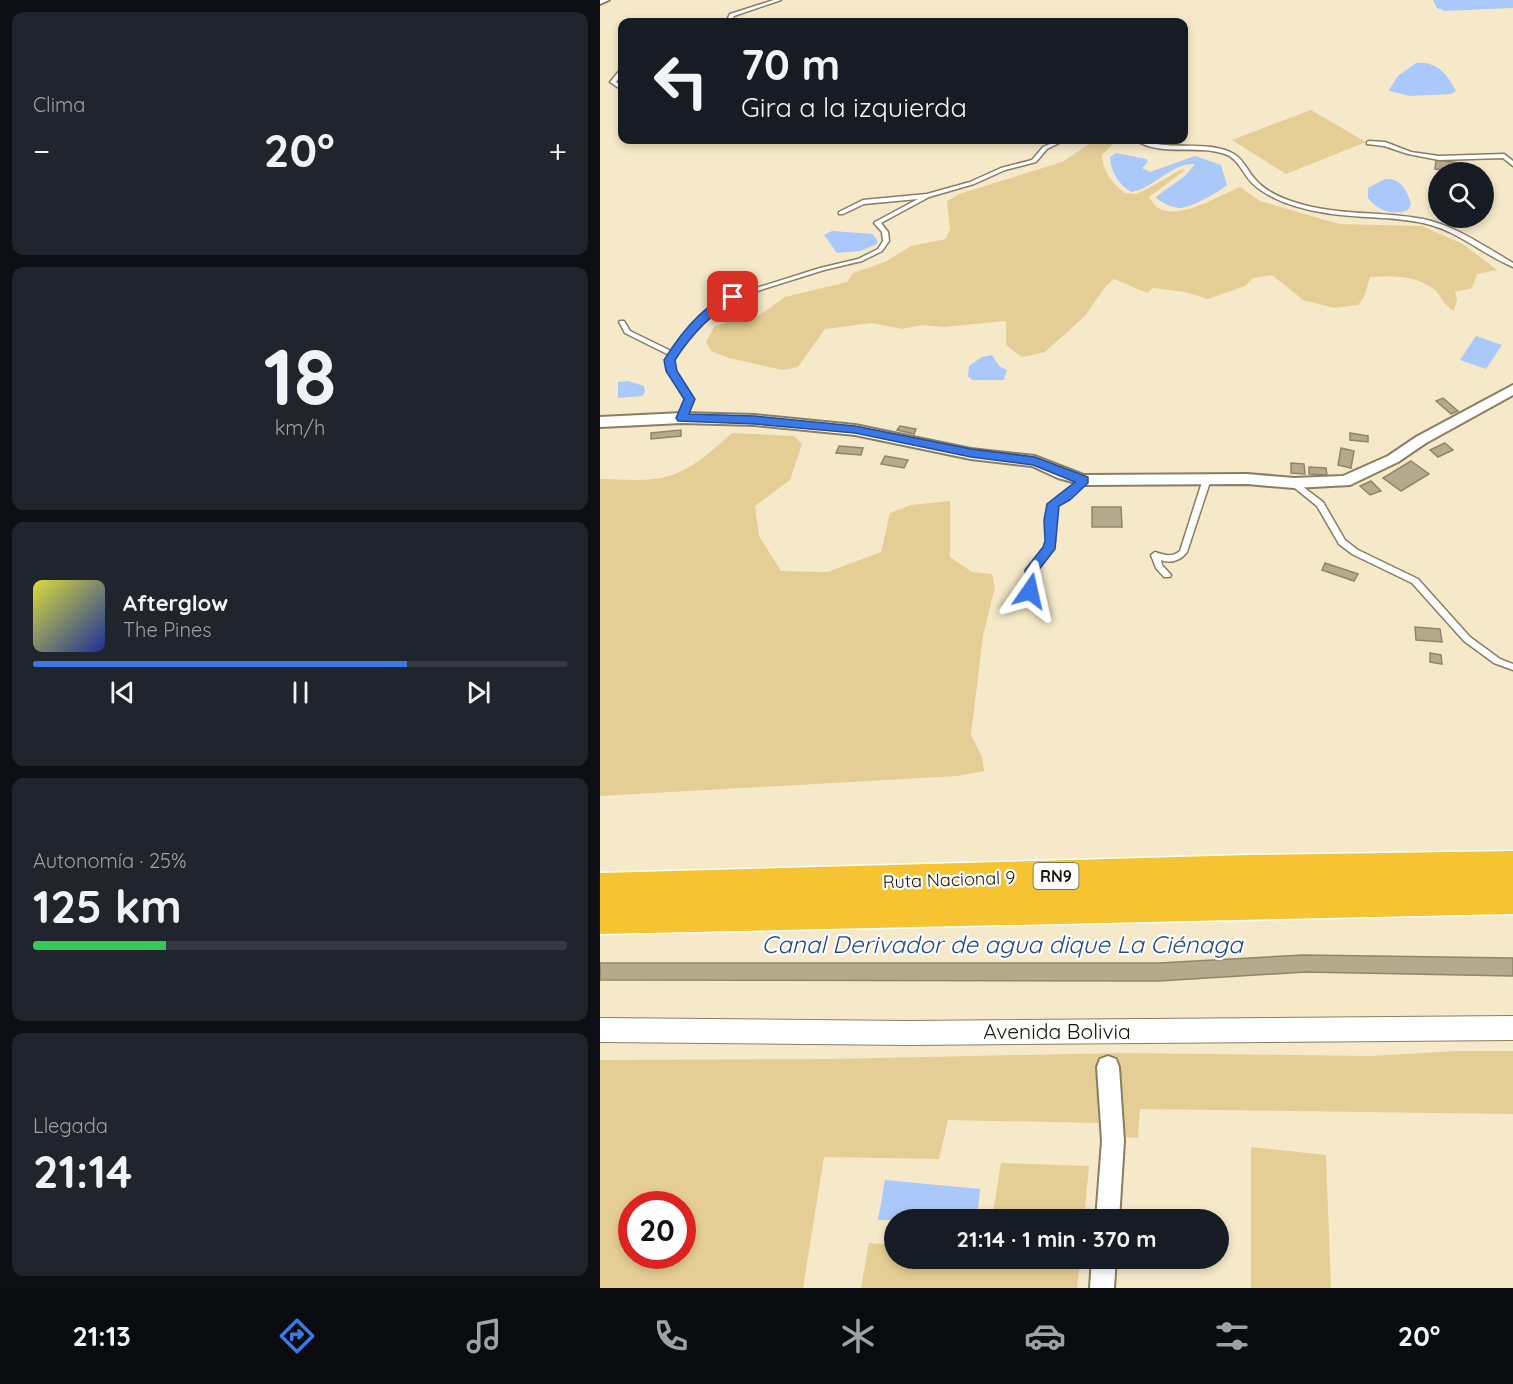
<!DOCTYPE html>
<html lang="es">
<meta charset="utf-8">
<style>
:root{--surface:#171b24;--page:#20242c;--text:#f1f3f6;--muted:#9ea1a6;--line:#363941;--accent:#3978e6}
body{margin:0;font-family:Quicksand,sans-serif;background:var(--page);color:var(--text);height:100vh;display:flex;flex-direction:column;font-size:22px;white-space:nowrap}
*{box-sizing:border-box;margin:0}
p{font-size:20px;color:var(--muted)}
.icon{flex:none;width:33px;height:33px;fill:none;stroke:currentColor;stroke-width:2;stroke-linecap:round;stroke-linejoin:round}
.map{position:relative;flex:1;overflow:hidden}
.drawer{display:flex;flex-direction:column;gap:12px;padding:12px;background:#0d0f14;width:600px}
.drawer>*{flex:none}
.hud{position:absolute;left:18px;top:18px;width:570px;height:126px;border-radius:12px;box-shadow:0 3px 9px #0003;background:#171b24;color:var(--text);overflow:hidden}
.controls{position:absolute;left:828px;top:162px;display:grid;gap:12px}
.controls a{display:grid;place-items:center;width:66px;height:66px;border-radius:50%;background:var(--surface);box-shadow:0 3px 9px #0003;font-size:30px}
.speed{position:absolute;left:18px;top:1191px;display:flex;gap:12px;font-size:30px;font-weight:700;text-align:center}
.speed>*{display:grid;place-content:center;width:78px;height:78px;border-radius:50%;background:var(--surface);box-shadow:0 3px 9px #0003;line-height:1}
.speed .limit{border:9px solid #d22;background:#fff;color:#111}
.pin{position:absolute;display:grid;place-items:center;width:51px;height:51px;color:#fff;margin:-26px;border-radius:12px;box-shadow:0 3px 9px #0006}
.me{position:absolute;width:66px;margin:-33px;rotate:11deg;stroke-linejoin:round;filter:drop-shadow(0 0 4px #0008)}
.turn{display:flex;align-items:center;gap:21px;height:126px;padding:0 24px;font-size:27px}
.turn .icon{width:78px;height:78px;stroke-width:2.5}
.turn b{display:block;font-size:42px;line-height:51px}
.big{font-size:45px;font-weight:800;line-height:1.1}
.drawer .widget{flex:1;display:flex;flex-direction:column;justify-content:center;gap:9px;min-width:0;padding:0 21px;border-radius:12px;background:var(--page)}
.drawer .dial{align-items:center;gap:0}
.dial b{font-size:78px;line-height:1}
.song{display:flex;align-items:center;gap:18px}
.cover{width:72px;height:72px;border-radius:9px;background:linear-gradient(135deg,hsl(60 70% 55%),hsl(230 70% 35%))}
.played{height:6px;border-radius:3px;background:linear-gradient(90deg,var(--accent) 70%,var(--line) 70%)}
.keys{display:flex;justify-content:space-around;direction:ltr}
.heat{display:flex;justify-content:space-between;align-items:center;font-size:33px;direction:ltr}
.charge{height:9px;border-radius:4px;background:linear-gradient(90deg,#34c759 25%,var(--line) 0)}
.trip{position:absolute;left:284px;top:1209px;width:345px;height:60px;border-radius:30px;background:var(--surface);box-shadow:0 3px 9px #0003;font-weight:800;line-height:60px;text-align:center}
.dock{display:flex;height:96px;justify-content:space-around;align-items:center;background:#090b0e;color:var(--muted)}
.dock .icon{width:42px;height:42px}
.dock .current{color:var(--accent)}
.dock b{font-size:27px;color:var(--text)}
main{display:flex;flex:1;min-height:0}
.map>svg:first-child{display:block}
.green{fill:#e5ce95;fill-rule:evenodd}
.water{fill:#aac8fa}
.building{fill:#b6aa8d;stroke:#918569;stroke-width:1.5}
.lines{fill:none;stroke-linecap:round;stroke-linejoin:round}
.service-casing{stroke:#897e62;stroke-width:3}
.minor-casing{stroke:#897e62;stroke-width:4}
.tertiary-casing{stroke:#897e62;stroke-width:2}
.motorway-casing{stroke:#fff;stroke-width:3}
.service{fill:#fff;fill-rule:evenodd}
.minor{fill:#fff;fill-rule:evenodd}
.tertiary{fill:#fff;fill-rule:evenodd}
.motorway{fill:#f6c433;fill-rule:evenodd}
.route{fill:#3978e6;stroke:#254e96;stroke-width:1.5}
.labels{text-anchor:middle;stroke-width:4.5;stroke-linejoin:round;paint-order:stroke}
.shield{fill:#fff;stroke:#5e5b54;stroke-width:1.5}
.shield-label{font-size:16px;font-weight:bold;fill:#19150a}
.street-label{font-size:18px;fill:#19150a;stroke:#fff}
.near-street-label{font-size:21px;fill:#19150a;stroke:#fff}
.near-water-label{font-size:24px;font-style:italic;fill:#1e478e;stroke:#fff}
</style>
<main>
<section class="drawer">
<div class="widget"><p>Clima</p>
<div class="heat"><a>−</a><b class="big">20°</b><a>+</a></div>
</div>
<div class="widget dial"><b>18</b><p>km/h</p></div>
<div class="widget">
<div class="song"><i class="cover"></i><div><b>Afterglow</b><p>The Pines</p></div></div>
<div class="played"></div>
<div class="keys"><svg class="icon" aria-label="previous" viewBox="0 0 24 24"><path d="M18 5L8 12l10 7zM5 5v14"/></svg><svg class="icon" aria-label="pause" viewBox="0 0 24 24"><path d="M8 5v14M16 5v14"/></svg><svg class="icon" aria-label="next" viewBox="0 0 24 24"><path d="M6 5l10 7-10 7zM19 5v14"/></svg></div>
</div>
<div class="widget"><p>Autonomía · 25%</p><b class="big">125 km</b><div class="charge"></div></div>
<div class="widget"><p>Llegada</p><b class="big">21:14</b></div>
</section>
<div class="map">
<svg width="913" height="1288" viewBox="0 0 913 1288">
<rect width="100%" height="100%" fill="#f6e9ca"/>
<!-- green -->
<path class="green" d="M711,110L766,142L686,174L632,140Z
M495,140H517L502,155C503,172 512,183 525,193L536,194L547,189L582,169L585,170L549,197C551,200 555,206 558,208C579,221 620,195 640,187L660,201L739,224L822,226L863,244L897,270L877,274L872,288L855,292L857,299L854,311C844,306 842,297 835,290C817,275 792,276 770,277L764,297L758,305L734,308L703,300L672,275L653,278L645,286L608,299L585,292L553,288L547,293L514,279L506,286L485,316L445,352L422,357L406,345V321L343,327L322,325L302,329L272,323L225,329L198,367L182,370L129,358L111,351L106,342L114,327L133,320L154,319L185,297L247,282L253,273L285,262L311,246L346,239L350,229L347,201L359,194L462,162Z
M132,433L194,436L202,444L190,480L155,506L159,536L181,571L227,572L281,552L290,513L311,505L350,501V557L372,572L392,574L395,587L383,636L371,735L382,757L384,771L357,776L0,796V479C24,479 52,483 75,474C96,466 115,448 132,433Z
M856,1051H913V1114L540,1109L538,1138L521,1137L520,1063H501L500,1123L348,1120L339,1159L224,1157L203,1288H0V1060L229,1059L519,1053L771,1056ZM32,1204H82V1256H32Z
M651,1147L726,1155L731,1288H651Z
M401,1163L489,1166L484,1219H392Z
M269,1243L294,1245V1258L480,1259L477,1288H261Z"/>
<!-- water -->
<path class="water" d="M833,0H913V8L845,11L837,8Z
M816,63C837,61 847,74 856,91L851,94L810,96L790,91L789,90L798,76Z
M516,153L546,159L548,162L542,168L550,172L595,156L621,165L627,185C619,192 589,209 579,208C571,207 562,203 556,198L557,196L585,176L595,164C572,162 553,189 531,192C518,184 511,172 510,157Z
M785,179C801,178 807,190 811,204L808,210C793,216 778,211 768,198V188Z
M232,231L273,234L277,240V244L260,251L237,253L224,235Z
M876,336L902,345L886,369L860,360Z
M392,355L399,366L407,370L404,380H372L368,376L369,366L382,357Z
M28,381L44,386L45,392L42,396L18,398V382Z
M285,1180L380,1189L377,1219L278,1220Z"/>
<!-- building -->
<path class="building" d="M836,160L860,163V172L835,169Z
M148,300L146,310L136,311L138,301Z
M843,398L858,411L851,414L836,401Z
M300,426L316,429L314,434L297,430Z
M81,430V436L51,439V433Z
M750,433L768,436V442L750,440Z
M845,443L853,450L838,457L830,450Z
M239,446L263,448L261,455L236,453Z
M741,448L754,451L751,468L738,465Z
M285,456L308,460L304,468L281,464Z
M811,461L829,474L801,491L783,478Z
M691,463L704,464L705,474L691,473Z
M709,467L726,468L727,475L709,474Z
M771,481L781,491L770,495L760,486Z
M492,507H521L522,527H492Z
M725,563L758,574L754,581L722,570Z
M815,627L840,629L842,642L816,640Z
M830,653L841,655L842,664L830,662Z
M703,955L913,958V976L706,972L559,981L0,980V963H559Z"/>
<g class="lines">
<defs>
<path id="service" d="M174,0H181L134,16L130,22H126L130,14Z
M20,70H22V74L16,82L22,86V90L10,82Z
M459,140H465L447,149L436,162L405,170L374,184L329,197L281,223L288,232L289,241L282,251L262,261L224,270L135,298L118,310L99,326L83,344L72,360L75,371L92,399L84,420H80L79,418L86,399L69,371L66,360L69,355L25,333L19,322L20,321H24L30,331L71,351L95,323L113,307L131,296L220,268L258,259L278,249L283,241L282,232L274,223L275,222L318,199L264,204L243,214H239V212L263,200L327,194L370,182L401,168L432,160L443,147Z
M535,140C543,139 549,143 557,144C580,148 614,142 634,154C643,159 647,170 654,178C664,191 681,198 697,203C738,216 781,211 823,219C856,226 884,246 913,263V267C882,254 857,230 823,223C796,217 768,218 741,215C721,213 702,209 683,202C672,197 661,192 652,183C643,174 638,158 625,154C596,144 561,157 535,140Z
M769,141L785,142L811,152L839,156L904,154L913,161V166L903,158L839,160L808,154L784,146L767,144V142Z
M607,476L611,479L587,552C581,560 571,564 561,560L562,565L571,575L570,577H564L556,568L551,555L555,552C564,555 572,558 580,551L603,479Z
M484,477L488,480L487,482L469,499L457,505L454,520L455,541L453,549L435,571L433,593H427L426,591L427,570L445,548L447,541L446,520L450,504L463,495L481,478Z
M694,480L723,502L745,540L758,550L818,579L870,637L900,659L913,664V670L894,663L864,641L812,583L752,554L739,544L717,506L691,485L690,483Z"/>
<path id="minor" d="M0,0H9L0,4Z
M913,385V395L826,443L798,462L750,485L694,488L647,484L484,485L458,478L432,466L371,459L255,435L155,425L82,423L0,427V417L82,413L155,415L255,425L371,449L435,456L484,475L647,474L694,478L743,476L788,456L816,437Z
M508,1056L516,1059L519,1067L524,1141L519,1220H496L502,1141L497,1067L500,1059Z
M492,1258H516L514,1288H490Z"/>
<path id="tertiary" d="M913,1016V1040L309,1045L0,1042V1018L309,1021Z"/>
<path id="motorway" d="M913,851V914L0,934V873L648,855Z"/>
</defs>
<!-- service casing -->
<use href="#service" class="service-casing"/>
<!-- minor casing -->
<use href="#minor" class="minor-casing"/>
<!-- tertiary casing -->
<use href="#tertiary" class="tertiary-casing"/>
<!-- motorway casing -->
<use href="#motorway" class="motorway-casing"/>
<!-- service -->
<use href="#service" class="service"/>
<!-- minor -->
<use href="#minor" class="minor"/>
<!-- tertiary -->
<use href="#tertiary" class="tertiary"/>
<!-- motorway -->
<use href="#motorway" class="motorway"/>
</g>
<!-- route -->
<path class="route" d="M133,294L137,295V299C110,314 91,335 75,360L77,371L95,399L89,414L155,416L255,426L371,449L435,457L488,477V483L470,500L459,506L455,549L438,571L435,594L430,596L424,591L425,570L443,547L445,541L444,520L447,504L475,482L433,465L371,457L255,433L155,424L78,421L76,418L84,399L66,371L64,360C79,336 104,303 133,294Z"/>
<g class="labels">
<!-- shield labels -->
<rect class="shield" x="433.5" y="863" width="45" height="26" rx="4.5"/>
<g class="shield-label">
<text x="456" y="882">RN9</text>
</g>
<!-- street labels -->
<g class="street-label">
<text transform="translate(349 880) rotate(-2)" y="6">Ruta Nacional 9</text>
</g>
<!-- near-street labels -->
<g class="near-street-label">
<text x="457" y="1039">Avenida Bolivia</text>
</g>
<!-- near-water labels -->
<g class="near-water-label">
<text x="402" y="953">Canal Derivador de agua dique La Ciénaga</text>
</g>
</g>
</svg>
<div class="controls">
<a><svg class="icon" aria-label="search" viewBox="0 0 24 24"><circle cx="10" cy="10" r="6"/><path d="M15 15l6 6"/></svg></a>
</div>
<div class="speed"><div class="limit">20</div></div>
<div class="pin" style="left:133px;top:297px;background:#d93025"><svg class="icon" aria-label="arrive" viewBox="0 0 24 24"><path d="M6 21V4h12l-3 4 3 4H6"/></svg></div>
<svg class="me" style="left:430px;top:591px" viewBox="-20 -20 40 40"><path d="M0-17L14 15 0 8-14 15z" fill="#3978e6" stroke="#fff" stroke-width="4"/></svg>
<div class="trip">21:14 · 1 min · 370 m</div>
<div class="hud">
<div class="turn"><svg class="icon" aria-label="left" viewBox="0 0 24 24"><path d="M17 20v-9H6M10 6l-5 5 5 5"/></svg><div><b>70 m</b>Gira a la izquierda</div></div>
</div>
</div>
</main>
<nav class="dock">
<b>21:13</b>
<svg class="icon current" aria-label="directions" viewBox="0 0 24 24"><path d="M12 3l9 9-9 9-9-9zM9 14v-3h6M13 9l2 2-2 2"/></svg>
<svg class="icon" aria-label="music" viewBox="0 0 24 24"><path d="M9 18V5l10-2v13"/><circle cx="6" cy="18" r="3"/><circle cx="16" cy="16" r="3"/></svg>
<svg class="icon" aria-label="phone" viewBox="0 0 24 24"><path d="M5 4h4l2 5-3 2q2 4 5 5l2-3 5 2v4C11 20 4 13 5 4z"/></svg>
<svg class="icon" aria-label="climate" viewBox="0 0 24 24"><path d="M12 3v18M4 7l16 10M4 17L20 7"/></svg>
<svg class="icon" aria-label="car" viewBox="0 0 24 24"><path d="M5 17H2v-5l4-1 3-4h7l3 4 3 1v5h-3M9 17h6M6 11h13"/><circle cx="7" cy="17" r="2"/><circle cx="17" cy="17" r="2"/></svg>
<svg class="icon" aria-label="filters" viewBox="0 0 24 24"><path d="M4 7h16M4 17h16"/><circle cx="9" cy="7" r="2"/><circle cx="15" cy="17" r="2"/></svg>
<b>20°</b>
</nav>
